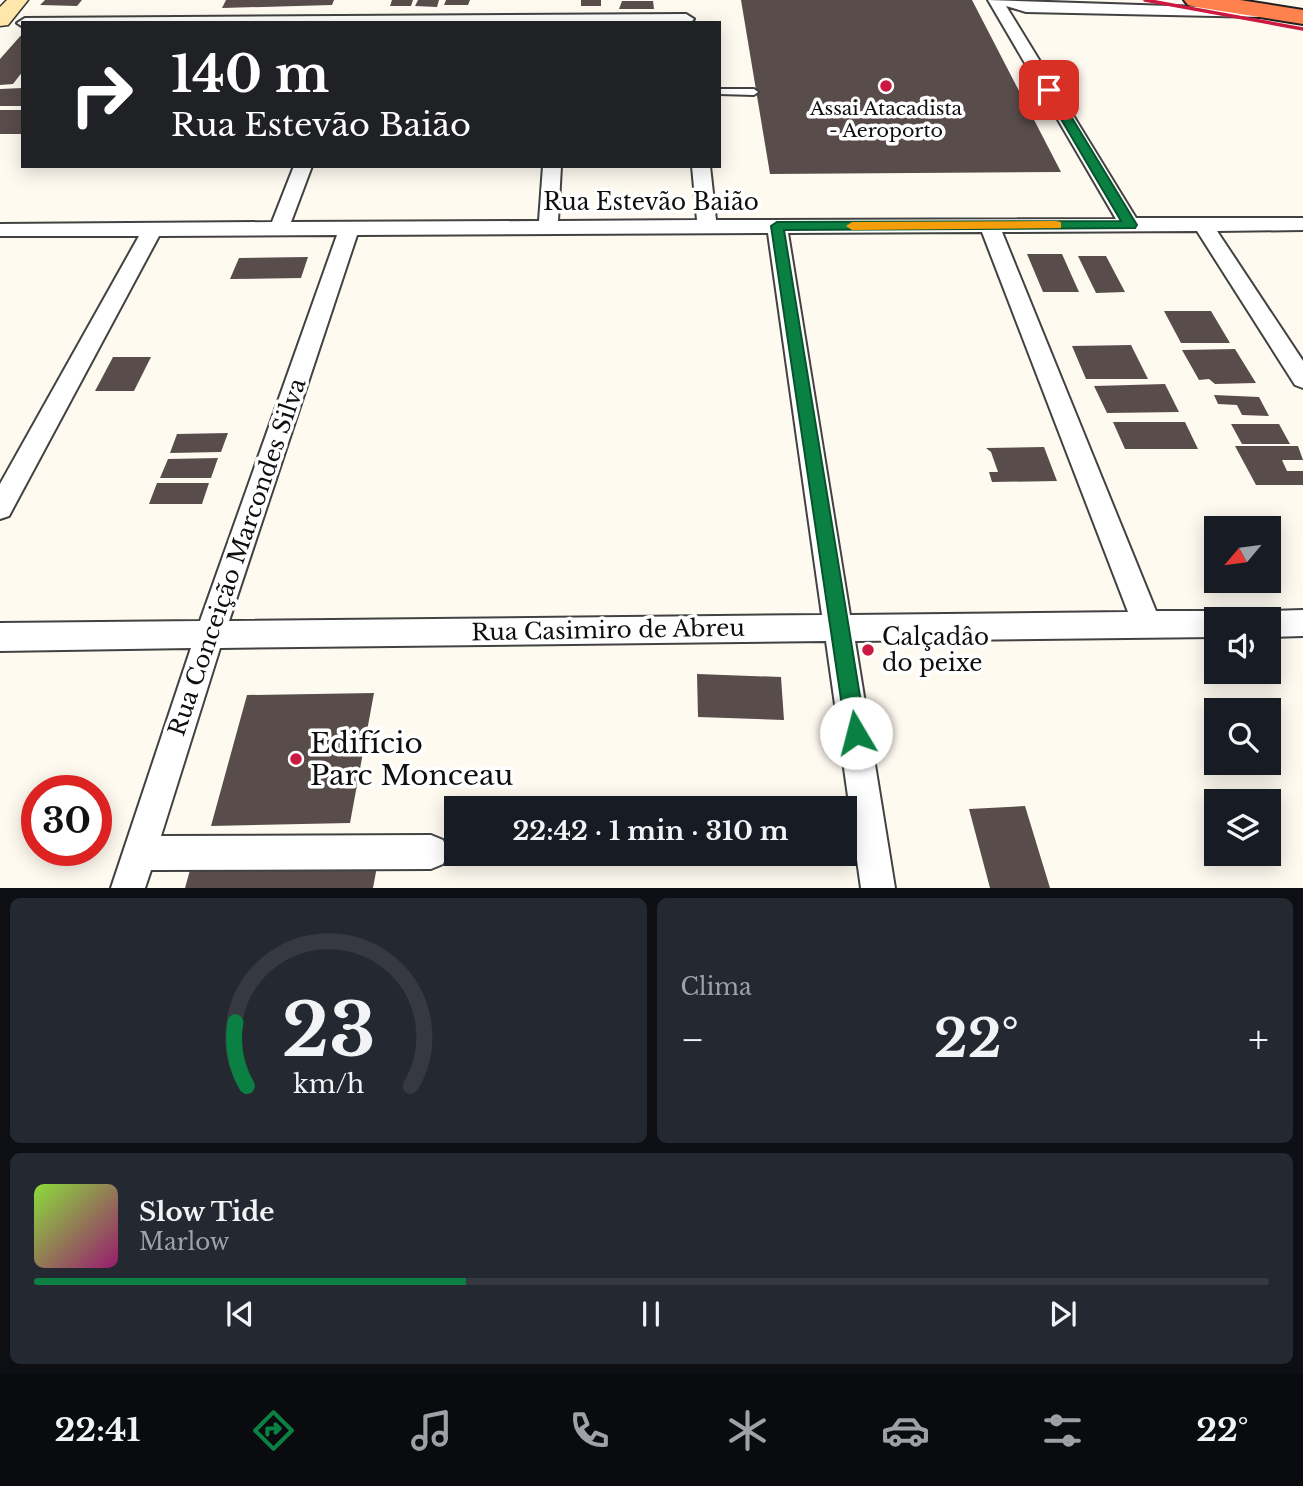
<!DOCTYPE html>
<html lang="pt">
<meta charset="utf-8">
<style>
:root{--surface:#171b24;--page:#242831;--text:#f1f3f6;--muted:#9ea1a6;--line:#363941;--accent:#0b8043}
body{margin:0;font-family:"Libre Baskerville",serif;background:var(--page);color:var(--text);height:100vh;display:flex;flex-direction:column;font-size:26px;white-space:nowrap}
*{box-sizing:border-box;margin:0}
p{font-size:23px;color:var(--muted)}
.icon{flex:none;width:38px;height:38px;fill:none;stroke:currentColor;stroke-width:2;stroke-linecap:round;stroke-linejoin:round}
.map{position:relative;height:888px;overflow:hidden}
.panel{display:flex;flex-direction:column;gap:10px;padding:10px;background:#0d0f14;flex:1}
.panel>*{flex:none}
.banner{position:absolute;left:21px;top:21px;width:700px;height:147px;border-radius:0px;box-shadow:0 4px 18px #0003;background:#202124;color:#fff;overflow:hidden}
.needle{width:46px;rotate:241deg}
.buttons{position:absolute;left:1204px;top:516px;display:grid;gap:14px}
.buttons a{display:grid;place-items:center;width:77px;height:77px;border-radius:0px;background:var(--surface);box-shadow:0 4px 18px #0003;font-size:35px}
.speed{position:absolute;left:21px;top:775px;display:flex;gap:14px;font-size:35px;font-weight:700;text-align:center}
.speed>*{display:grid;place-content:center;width:91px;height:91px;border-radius:50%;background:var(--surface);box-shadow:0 4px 18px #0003;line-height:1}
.speed .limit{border:10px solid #d22;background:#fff;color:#111}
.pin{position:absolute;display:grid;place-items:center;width:60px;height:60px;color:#fff;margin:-30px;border-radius:14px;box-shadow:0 4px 10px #0006}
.me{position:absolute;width:77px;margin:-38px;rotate:352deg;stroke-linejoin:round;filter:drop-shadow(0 0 5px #0008)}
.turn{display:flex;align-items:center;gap:24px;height:147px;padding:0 35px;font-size:32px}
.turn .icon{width:91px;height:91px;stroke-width:2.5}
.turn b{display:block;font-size:49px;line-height:60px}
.big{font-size:52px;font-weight:700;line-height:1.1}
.panel .widget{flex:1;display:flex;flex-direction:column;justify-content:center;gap:10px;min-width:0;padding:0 24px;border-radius:10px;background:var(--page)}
.panel .dial{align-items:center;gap:0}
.dial svg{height:182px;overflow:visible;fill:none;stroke:var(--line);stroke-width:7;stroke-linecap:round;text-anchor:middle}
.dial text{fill:var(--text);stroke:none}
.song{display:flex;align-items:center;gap:21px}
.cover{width:84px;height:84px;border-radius:10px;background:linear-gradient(135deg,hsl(90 70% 55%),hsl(320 70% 35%))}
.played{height:7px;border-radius:4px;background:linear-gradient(90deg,var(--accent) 35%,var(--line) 35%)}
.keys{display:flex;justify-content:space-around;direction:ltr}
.heat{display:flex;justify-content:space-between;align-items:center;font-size:38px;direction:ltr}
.panel .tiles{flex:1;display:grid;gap:10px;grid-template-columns:1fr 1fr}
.widget:last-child{grid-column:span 2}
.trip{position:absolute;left:444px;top:796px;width:413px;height:70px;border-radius:0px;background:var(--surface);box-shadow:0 4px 18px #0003;font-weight:700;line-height:70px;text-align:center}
.dock{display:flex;height:112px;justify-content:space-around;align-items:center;background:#090b0e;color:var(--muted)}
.dock .icon{width:49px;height:49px}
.dock .selected{color:var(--accent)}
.dock b{font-size:32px;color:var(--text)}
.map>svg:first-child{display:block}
.building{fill:#584d4a}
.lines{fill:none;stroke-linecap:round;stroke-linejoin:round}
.lane-casing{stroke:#424242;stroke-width:4}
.street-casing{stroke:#424242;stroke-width:4}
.secondary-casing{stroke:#313131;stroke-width:3}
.highway-casing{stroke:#202020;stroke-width:4}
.lane{fill:#fff;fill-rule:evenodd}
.street{fill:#fff;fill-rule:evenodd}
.secondary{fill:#ffe7ab;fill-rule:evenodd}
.highway{fill:#ff814e;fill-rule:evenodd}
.rail{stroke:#cc1940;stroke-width:3.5}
.route{fill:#0b8043;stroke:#07532c;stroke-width:2}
.slow{fill:#f59e0b}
.poi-dot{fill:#cc1940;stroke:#fff;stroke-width:2.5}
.labels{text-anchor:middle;stroke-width:7;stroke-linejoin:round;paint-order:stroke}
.far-poi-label{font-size:19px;fill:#0f0f0f;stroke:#fff}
.street-label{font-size:23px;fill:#0f0f0f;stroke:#fff}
.poi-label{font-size:23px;fill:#0f0f0f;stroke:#fff;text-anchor:start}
.near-poi-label{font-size:28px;fill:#0f0f0f;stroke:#fff;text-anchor:start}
</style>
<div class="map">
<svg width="1303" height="888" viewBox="0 0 1303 888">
<rect width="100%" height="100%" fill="#fffaf0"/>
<!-- building -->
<path class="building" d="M45,0H82L77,6L40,5Z
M226,0H334L332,5L222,8Z
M392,0H413L411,6H390Z
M418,0H439L437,7L415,6Z
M446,0H470L468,5H444Z
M581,0H601V6H581Z
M741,0H972L1061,172L770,174Z
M622,1H653L654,9H619Z
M23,33V71L13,84L0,85V59Z
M23,88V106H0V89Z
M0,110H23V134H0Z
M1027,254H1062L1079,292H1043Z
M1078,256H1106L1125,292L1096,293Z
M308,257L301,278L230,279L239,258Z
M1164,311H1211L1230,343H1181Z
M1131,345L1148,379H1086L1072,346Z
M1235,349L1256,383L1215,384L1209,379L1199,380L1182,350Z
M113,357H151L134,391H95Z
M1165,384L1179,412L1107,413L1094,386Z
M1214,395L1259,397L1269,416L1242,415L1237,405L1218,404Z
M1113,422H1185L1198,449H1125Z
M1231,424H1279L1290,444H1242Z
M228,433L221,452L170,453L177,434Z
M1235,446H1298L1303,460H1282L1287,471H1303V485H1256Z
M1044,447L1057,481L992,482L989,472H998L991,452L986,448Z
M218,458L211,478H160L168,459Z
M157,483H209L202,504H149Z
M697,674L781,677L784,720L698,717Z
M374,693L350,823L211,826L247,695Z
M1025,806L1050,888H990L969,809Z
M378,861L373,888H185L192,863Z"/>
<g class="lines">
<defs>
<path id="lane" d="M719,89H754L758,92L754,95L719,94Z"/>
<path id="street" d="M988,0L1263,9L1270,13L1263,17L1026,12L1006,6L1136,218H1303V230L1217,231L1303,361V388L1295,385L1197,231L1002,232L1156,611H1216L1226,615L1228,620H1216V637L855,641L895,888H861L826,641L220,648L161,836L431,835L443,840L448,852L443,864L431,869L151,870L145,888H111L191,648L0,651V623L200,621L337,235L159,236L9,516L0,519V484L139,236H0V224L272,222L294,166H312L291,222L539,221L543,166H561L558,221L697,220L692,166H710L716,220L1116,219ZM982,232L1128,612L850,615L788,233ZM768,233L822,615L229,621L357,235Z
M686,14L694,19L691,22L23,23V27L17,23L25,18Z
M1303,610V636L1269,637V620H1257L1259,615L1269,611Z"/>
<path id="secondary" d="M7,0H28L8,25L0,26V7Z"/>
<path id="highway" d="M1184,0H1240L1303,10V24L1196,7L1188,5Z"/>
</defs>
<!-- lane casing -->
<use href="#lane" class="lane-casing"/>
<!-- street casing -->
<use href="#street" class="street-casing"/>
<!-- secondary casing -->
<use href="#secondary" class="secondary-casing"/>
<!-- highway casing -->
<use href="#highway" class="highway-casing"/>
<!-- lane -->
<use href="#lane" class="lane"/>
<!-- street -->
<use href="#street" class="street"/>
<!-- secondary -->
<use href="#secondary" class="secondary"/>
<!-- highway -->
<use href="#highway" class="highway"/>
<!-- rail -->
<path class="rail" d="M1145,0L1303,29"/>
</g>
<!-- route -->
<path class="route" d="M1049,87L1055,90L1137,225L1135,228L784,230L866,733L863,740L856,743L849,740L846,733L771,226L777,222L1121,221L1044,90Z"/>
<!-- slow -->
<path class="slow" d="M1056,221L1061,222V228L852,230L846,226L852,222Z"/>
<!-- markers -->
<g class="poi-dot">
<circle cx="886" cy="86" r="7"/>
<circle cx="868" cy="650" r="7"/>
<circle cx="296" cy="759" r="7"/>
</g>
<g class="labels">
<!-- far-poi labels -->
<g class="far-poi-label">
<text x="886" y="115">Assai Atacadista<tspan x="886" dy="22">- Aeroporto</tspan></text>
</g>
<!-- street labels -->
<g class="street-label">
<text x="651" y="210">Rua Estevão Baião</text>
<text transform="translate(237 557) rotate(-71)" y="8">Rua Conceição Marcondes Silva</text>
<text transform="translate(608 630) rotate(-1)" y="8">Rua Casimiro de Abreu</text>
</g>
<!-- poi labels -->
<g class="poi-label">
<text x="882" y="645">Calçadâo<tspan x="882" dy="26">do peixe</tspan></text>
</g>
<!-- near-poi labels -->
<g class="near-poi-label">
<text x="310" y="753">Edifício<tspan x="310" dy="32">Parc Monceau</tspan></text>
</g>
</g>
</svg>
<div class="buttons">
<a><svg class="needle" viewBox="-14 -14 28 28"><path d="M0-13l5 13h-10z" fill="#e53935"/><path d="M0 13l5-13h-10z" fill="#9ea1a6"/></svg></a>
<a><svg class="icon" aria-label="sound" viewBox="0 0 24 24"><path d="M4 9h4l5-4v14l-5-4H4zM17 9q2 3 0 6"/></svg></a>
<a><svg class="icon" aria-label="search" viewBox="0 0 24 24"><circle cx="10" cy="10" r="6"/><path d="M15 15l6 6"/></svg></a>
<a><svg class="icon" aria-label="layers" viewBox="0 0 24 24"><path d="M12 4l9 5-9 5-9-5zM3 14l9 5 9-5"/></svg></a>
</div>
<div class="speed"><div class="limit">30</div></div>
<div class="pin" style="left:1049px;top:90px;background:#d93025"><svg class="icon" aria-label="arrive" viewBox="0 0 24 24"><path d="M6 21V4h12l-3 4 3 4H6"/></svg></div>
<svg class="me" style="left:856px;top:733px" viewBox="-20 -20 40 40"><circle r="19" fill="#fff"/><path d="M0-13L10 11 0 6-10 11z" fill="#0b8043"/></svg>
<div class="trip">22:42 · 1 min · 310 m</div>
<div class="banner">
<div class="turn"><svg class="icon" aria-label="right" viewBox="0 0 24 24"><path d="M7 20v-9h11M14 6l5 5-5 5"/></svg><div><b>140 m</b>Rua Estevão Baião</div></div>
</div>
</div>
<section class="panel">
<div class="tiles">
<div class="widget dial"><svg viewBox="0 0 100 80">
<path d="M14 69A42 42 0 1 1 86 69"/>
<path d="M14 69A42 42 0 0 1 9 41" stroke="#0b8043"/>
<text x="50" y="56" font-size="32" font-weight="700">23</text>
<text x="50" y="72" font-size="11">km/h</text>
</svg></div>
<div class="widget"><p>Clima</p>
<div class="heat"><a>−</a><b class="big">22°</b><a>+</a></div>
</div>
<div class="widget">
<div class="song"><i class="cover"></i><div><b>Slow Tide</b><p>Marlow</p></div></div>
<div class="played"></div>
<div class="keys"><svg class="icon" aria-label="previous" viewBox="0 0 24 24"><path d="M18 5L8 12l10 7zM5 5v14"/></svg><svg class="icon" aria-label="pause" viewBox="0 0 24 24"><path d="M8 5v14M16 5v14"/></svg><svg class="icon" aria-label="next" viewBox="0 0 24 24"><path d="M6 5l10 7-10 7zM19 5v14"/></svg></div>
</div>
</div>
</section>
<nav class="dock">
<b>22:41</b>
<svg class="icon selected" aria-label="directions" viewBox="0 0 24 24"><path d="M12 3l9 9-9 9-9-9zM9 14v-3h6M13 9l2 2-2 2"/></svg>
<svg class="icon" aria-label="music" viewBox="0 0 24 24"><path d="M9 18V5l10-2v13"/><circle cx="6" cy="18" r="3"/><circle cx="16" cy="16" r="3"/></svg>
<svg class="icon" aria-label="phone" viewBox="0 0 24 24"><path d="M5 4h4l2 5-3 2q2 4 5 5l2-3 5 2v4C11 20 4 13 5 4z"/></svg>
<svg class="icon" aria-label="climate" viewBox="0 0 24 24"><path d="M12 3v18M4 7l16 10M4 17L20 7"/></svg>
<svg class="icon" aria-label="car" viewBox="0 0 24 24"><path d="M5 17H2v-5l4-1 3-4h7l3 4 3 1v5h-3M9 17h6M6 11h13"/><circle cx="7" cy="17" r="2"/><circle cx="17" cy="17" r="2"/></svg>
<svg class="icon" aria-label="filters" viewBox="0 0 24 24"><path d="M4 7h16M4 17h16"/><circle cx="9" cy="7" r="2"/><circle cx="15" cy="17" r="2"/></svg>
<b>22°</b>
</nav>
